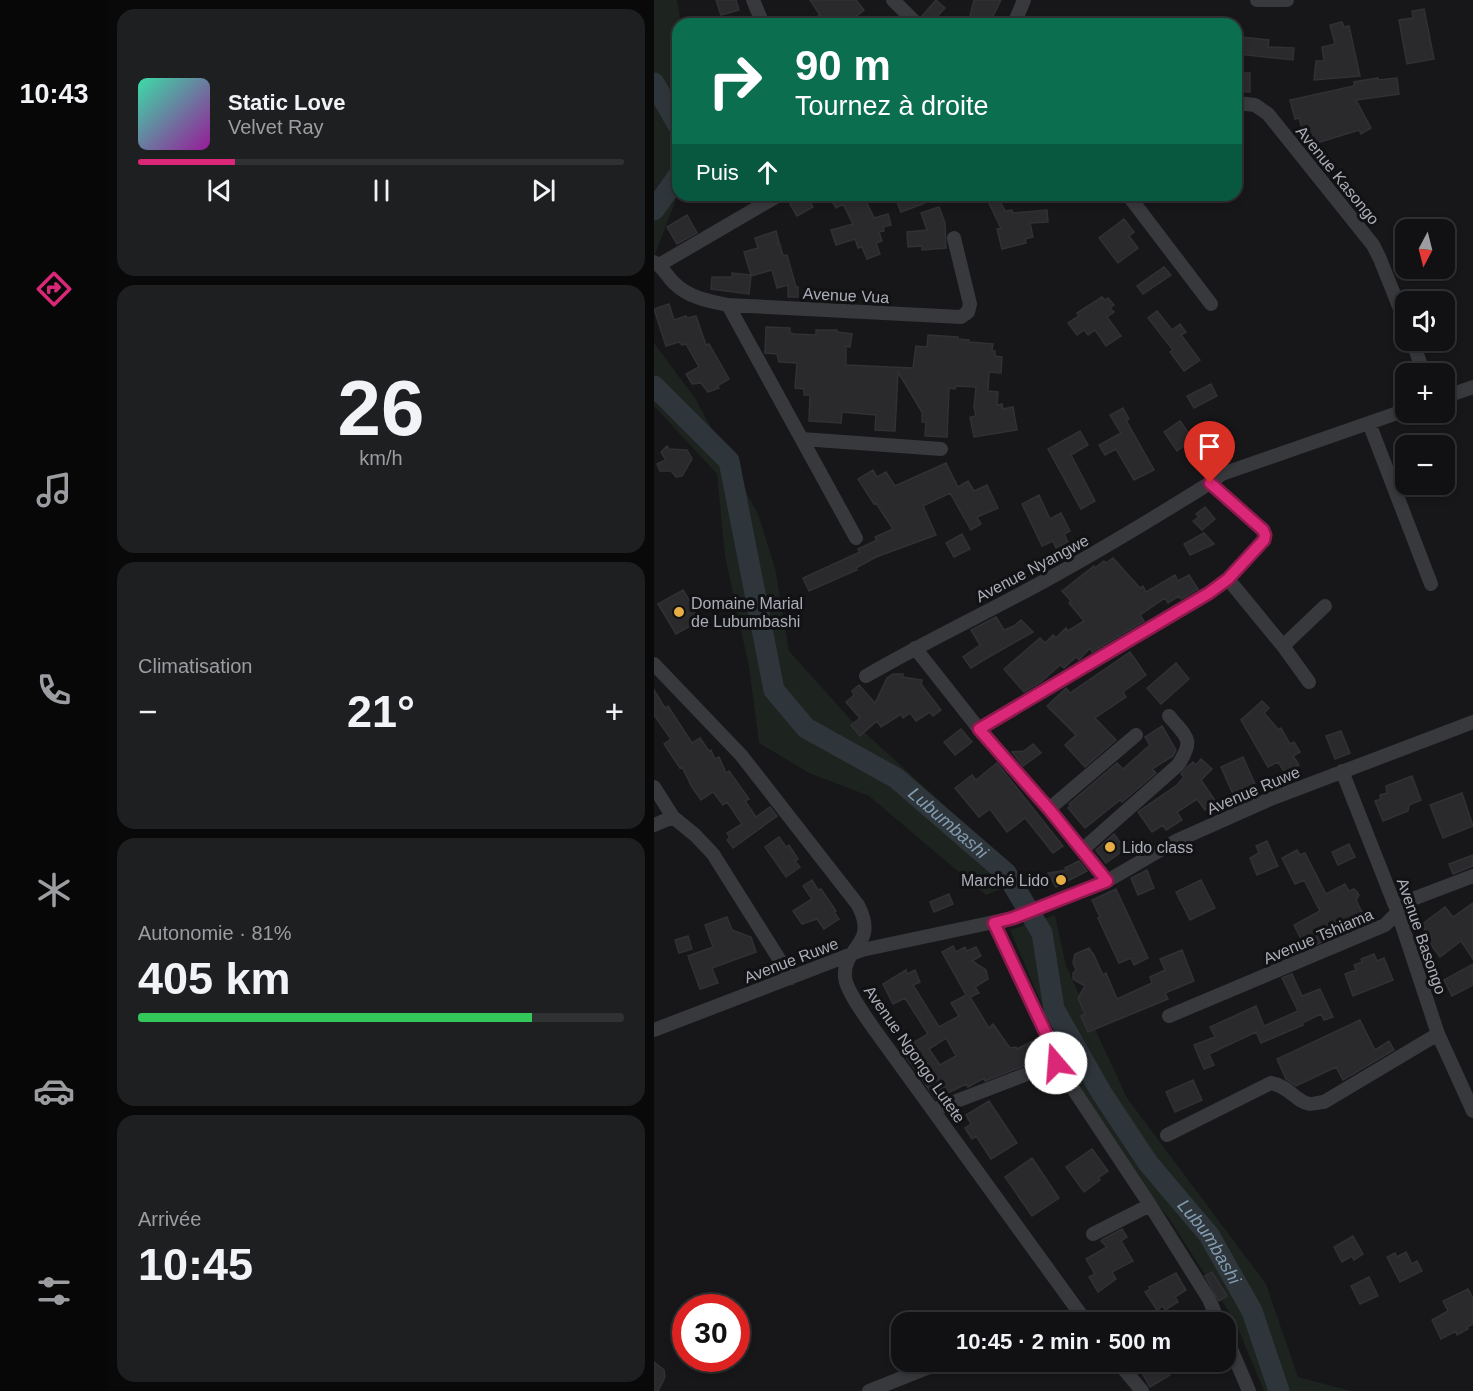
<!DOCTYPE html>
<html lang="fr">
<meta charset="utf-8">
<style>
:root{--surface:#111113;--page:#1e1f21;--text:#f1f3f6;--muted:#9c9da0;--line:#303133;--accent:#db2777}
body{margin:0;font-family:Helvetica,sans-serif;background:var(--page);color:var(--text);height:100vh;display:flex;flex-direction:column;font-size:22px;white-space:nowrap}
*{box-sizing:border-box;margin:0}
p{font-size:20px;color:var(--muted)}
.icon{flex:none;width:33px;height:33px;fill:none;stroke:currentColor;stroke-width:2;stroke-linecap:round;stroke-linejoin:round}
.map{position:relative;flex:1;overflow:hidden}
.drawer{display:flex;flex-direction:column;gap:9px;padding:9px;background:#09090a;width:546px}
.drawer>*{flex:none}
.hud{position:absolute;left:18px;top:18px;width:570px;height:183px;border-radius:18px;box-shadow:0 3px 9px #0003,0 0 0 2px var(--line);background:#0b6e4f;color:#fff;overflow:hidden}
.needle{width:39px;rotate:187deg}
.buttons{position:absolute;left:741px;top:219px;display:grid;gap:12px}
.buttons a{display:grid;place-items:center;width:60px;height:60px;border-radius:12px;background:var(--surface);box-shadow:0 3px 9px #0003,0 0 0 2px var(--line);font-size:30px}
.speed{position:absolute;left:18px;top:1294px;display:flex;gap:12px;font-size:30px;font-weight:700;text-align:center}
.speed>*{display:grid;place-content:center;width:78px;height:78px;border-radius:50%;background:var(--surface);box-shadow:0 3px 9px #0003,0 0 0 2px var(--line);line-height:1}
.speed .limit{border:9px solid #d22;background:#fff;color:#111}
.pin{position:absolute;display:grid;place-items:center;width:51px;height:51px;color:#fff;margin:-62px -26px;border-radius:50% 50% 50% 0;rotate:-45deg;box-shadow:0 0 6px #0007}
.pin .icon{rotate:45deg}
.me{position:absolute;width:66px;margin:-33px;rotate:342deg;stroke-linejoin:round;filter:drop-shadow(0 0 4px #0008)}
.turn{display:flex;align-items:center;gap:21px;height:126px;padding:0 24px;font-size:27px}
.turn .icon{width:78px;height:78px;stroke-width:2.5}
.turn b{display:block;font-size:42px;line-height:51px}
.then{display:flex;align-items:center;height:57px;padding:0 24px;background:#0003;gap:12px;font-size:22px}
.big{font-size:45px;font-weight:700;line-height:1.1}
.drawer .card{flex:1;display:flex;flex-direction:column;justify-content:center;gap:9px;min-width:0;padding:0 21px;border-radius:18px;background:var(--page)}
.drawer .dial{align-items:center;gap:0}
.dial b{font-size:78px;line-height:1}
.song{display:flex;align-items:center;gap:18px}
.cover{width:72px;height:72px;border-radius:9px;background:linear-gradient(135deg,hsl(160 70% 55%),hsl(300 70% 35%))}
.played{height:6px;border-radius:3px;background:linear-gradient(90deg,var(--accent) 20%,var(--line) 20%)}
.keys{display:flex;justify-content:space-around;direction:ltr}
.heat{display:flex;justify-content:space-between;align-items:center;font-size:33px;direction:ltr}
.charge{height:9px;border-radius:4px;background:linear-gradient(90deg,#34c759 81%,var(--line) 0)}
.trip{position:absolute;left:237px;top:1312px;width:345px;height:60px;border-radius:18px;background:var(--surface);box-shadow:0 3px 9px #0003,0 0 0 2px var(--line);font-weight:700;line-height:60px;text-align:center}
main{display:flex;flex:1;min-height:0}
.tabs{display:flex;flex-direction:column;width:108px;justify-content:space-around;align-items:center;background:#070708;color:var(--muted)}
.tabs .icon{width:42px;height:42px}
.tabs .on{color:var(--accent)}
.tabs b{font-size:27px;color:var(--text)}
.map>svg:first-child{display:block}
.green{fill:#1d231e}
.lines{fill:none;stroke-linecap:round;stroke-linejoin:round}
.river{stroke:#2e363c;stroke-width:21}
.building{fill:#2a2a2d;stroke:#313135;stroke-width:1.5;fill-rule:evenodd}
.minor{stroke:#38393d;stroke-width:14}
.route-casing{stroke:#8e194d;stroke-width:15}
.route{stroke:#db2777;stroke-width:10}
.poi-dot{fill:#e5ad43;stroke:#121214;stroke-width:2}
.labels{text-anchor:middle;stroke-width:6;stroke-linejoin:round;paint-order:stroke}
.street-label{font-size:16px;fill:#aaaeb8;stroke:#121214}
.poi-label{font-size:16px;fill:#aaaeb8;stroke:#121214;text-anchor:start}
.water-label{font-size:18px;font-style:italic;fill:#849cb0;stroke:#121214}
</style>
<main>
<nav class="tabs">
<b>10:43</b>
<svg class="icon on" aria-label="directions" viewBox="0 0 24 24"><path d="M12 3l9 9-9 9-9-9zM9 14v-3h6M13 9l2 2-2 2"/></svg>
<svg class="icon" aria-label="music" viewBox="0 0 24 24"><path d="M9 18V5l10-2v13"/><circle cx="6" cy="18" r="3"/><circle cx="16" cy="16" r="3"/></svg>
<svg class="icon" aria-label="phone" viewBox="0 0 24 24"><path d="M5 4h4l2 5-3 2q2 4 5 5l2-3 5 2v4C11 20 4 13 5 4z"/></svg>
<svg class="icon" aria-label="climate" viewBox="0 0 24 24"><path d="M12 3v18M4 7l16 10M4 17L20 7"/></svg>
<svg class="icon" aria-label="car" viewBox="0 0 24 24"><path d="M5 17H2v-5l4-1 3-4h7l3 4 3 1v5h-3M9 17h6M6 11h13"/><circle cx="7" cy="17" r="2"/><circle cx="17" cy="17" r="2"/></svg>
<svg class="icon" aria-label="filters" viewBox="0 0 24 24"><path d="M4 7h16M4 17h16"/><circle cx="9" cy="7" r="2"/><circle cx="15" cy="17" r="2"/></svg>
</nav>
<section class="drawer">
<div class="card">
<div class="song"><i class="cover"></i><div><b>Static Love</b><p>Velvet Ray</p></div></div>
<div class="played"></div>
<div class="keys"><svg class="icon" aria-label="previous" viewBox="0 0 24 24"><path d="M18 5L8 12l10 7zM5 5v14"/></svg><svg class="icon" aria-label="pause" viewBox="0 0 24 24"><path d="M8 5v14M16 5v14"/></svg><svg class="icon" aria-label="next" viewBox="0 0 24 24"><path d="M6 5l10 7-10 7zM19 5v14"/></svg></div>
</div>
<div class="card dial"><b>26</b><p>km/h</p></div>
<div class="card"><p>Climatisation</p>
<div class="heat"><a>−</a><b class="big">21°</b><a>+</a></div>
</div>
<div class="card"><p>Autonomie · 81%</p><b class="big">405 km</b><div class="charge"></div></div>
<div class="card"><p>Arrivée</p><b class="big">10:45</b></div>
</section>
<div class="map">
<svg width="819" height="1391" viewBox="0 0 819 1391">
<rect width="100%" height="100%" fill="#171719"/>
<!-- green -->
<path class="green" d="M0,0H23L27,24H24V194L0,257Z
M0,343L41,398L104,514L121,568L135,651L197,720L371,879L332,895L215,796L155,773L105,743L95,667L71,556L63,474L0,406Z
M401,915L412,966L473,1098L612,1284L644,1377L697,1391H610L581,1321L514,1217L441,1129L356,930Z"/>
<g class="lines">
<!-- river -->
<g class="river">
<path d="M0,83L24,125"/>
<path d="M0,210L24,176"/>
<path id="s1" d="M0,386L75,461L120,690L152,728L242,778L352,873L388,933L400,1009L447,1092L494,1163L555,1235L598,1311L625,1391"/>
</g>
</g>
<!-- building -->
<path class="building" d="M62,0H82L85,10L67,15Z
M156,0H202L210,10L192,24H149L166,15Z
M282,0L291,8L276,24H272L268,16Z
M320,0H347L335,24H314Z
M770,9L780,59L753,64L745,20L759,18L758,11Z
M688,22L690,27L695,26L706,76L660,80L662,61H670L668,47L681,44L676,25Z
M587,37L615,40L614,47L640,48L639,60L585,54Z
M582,73H596V92L582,91Z
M724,78V80L743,78L745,94L702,100L717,128L707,134L705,130L653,146L645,118L641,119L636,100L700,86V82Z
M152,195L159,207L143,216L136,204Z
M174,195H209L220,218L234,214L237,225L229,227L230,231L225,232L228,241L222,243L226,254L213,259L208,247L204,248L201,239L182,245L177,230L199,224L189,204L182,208Z
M240,195H268L271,203L247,212Z
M331,195H343L351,211L358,210L359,213L393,210L394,222L376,223L379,237L371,239L372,243L348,249L343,229L347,228Z
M285,207L291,223L292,248L268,250V246L254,247L253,232L273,230L267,213Z
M33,215L43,233L23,244L13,227Z
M470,219L480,232L475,236L484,248L464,263L445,238Z
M122,231L125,242L123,244H126L129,256L133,255L142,287H144V297H134V285L123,288L118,270L97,276L95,294L57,289L58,277H78V273L97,275L90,252L104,248L101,238Z
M510,267L517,275L489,294L483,286Z
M448,297L451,300L454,298L460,305L456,308L460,312L453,317L467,336L452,346L441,330L434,335L430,330L423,335L414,323L425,316L423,313Z
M15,304L20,320L32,316L33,318L42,316L52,345L55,344L75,379L63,386L65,388L54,392L47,383L38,384L32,374L45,367L32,344L28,345L25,342L12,346L0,309Z
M503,311L518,330L526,324L532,332L527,335L546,360L530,371L516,352L519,350L494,318Z
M112,327L136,328V333L141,334L162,335V330H183V332L198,334L196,347L192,346V365L259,368L262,346L273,347L274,335L304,337V339L315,340V342L339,344L338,351H341V356L348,357L347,373L335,372L334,391L344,392L343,405L348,404L349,409L359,407L363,430L320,437L316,417L322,416L320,407L322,387L302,386L301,389L295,388L293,437L271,436L272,422H268V412L244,372L241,431L221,430L222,415L188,412L187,423L155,421L156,395H150V389L141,388L143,363L125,362L123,354L111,353Z
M557,384L563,396L540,408L533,396Z
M469,408L475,419L472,420L500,470L480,480L462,449L451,455L445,445L467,433L456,415Z
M526,421L539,439L523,451L510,432Z
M426,431L434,445L417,455L441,501L427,509L394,449Z
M13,446L15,449L33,450L38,459L28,476L22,477L17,471H6L3,464L12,460L7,452Z
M292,463L304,487L314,481L320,491L333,485L344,508L323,517L327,524L317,530L296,493L269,506L282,535L222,557L202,568L203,570L155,591L149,578L206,552L204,549L223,540L221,537L239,529L222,503L220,504L204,479L219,470L223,477L232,472L241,486Z
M385,495L396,519L407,513L416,531L410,534L414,542L402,548L399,541L388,546L368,504Z
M551,507L561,519L548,530L539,521L545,517L542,514Z
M550,533L560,544L536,555L530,544Z
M308,534L316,549L300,557L292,543Z
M459,558L486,588L489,586L492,592L521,575L524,581L535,575L544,589L527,599L525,596L514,603L511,598L486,615L490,621L438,652L436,648L425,660L422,657L410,668L406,665L387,682L370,692L350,669L386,638L391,643L399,635L402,638L412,628L414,631L430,621L415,603L417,601L408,591L440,566L441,568L450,561L452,563Z
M29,590L47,620L22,634L4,604Z
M342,617L350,630L360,626L367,620L379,632L333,658L317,668L309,657L326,645L317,630Z
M476,652L492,675L469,692L472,697L441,718L462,740L431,767L411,745L422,735L393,706L412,688L416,693Z
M522,663L535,679L507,704L493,688Z
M239,674H249V677L268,680L267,684L287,710L279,716L276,712L262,721L256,713L249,718L247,714L227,727L223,721L206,736L197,725L206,718L192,702L200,695L198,691L205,685L221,703L233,678Z
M0,690L11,708L14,706L38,743L46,738L55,751L57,750L61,759L65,757L72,773L75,771L95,799L91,801L102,817L116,807L123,816L79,848L73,840L76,838L73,833L88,824L73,802L69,805L59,792L47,800L38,787L28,767L26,768L10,744L17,739L0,715Z
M608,701L615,708L610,713L625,730L627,728L636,744L640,742L646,752L639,756L645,765L631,773L624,762L614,767L587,720Z
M508,726L522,750L519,756L498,769L502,773L468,802L466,800L431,828L414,808L417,806L415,804L463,763L469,769L496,745L491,737Z
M307,729L318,742L301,755L290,742Z
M687,731L696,753L681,759L672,736Z
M379,744L387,753L369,766L358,752L370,751Z
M589,757L601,784L579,794L567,767Z
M547,759L558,769L547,780L562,802L551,810L543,799L523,812L528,820L512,830L509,825L498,832L484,812L523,785L530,777L527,774L533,767L539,762L542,765Z
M343,763L409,846L399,853L371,818L353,832L336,809L325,817L301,788L318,775L322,780Z
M758,776L767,800L755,805L754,811L729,821L721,801L727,799L726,795L733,793L732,786Z
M808,793L819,826L789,838L776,805Z
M460,834L471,849L452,863L442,850Z
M125,837L132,847L135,845L144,859L141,861L146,867L132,877L111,847Z
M613,841L624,866L603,875L596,858L605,853L602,846Z
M695,844L701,857L684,865L678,852Z
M643,850L646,855L651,853L672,894L691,884L695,891L700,889L703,892L705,895L702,900L710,916L666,938L668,942L652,949L640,925L666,911L650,880L641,884L628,858Z
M819,855V866L799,874L795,864Z
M425,861L433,871L402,887L394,873L413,870L411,868Z
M493,870L500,888L484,895L477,878Z
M158,880L164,890L167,889L182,911L180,912L185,919L170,929L163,919L148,924L139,911L158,899L149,886Z
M547,880L561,908L536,920L522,892Z
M462,889L494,958L480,965L477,958L465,963L444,918L446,917L438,900Z
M295,894L299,904L280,912L276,902Z
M819,903V959L807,941L786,957L774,941L778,938L767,925L791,907L799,917Z
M73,917L78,930L97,937L102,952L58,968L64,983L46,989L34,956L59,947L51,925Z
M34,936L38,949L25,953L21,940Z
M299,946L302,952L311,947L313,951L322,947L327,956L318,961L332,970L334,979L321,987L325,993L316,997L335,1028L339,1024L356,1048L362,1047L363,1049L383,1039L390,1055L369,1064L370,1066L331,1081L330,1078L314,1087L312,1084L282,1099L247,1050L274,1034L251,998L239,1004L229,984L252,970L253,974L261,970L266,982L259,985L285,1027L305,1016L297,1003L312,995L288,952ZM292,1038L302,1056L286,1065L275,1049Z
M435,948L438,953H439L449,975L452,973L463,999L498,983L496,977L511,970L506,959L528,950L540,981L511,993L514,999L434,1032L427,1016L431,1014L424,998L431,986L419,979V973L422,970L419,963L421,954Z
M720,954L723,961L730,958L739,980L699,996L691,974L702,970L700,965L708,962L707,959Z
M819,964V985L798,996L790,980Z
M638,974L648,996L666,989L679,1017L670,1020L667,1014L648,1023L649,1025L607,1043L602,1032L555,1054L560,1065L550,1069L540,1045L561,1037L556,1027L602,1006L610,1026L644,1011L628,978Z
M706,1020L721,1050L735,1041L740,1050L689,1080L682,1067L642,1086L632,1079L623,1059Z
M539,1080L548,1100L521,1112L512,1092Z
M335,1101L363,1143L337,1159L322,1136L318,1139L311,1128L317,1124L312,1115Z
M438,1149L454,1171L444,1178L446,1180L430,1192L412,1167Z
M378,1158L405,1198L378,1216L351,1177Z
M468,1229L473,1237L467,1241L479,1261L458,1272L462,1279L444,1292L435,1277L441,1274L432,1259L453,1247L447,1241L449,1239Z
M699,1236L709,1254L700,1260L698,1256L688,1262L680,1247Z
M752,1252L758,1264L763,1261L768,1271L746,1282L733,1257L741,1253L743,1257Z
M558,1272L573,1296L565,1301L551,1276Z
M522,1273L532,1290L521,1297L524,1302L511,1310L509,1306L503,1310L491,1292L496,1289L495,1287Z
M715,1277L724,1296L706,1304L697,1286Z
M814,1289L819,1298V1324L813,1327L814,1329L803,1335L802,1331L787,1339L778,1320L794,1311L789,1301Z
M0,1362L10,1370L11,1377L4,1391H0Z
M482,1362H494L498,1368L509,1362L516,1375L496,1387Z"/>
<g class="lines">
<!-- minor -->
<path class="minor" d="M99,0L109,24
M239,0L263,24
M603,0H633
M360,24L370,0
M582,103L601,105L614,114L719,245L726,259L752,324
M474,195L557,304
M0,262C9,267 13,276 20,283C35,298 55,301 74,305L307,317L314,312L316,304L300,238
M5,265L125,195
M74,305L202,538
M758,340L770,374
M790,397L819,387
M715,423L777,584
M148,439L287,449
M574,579L629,646L655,682
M629,646L671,606
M261,648L325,729L395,809L453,881
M0,664L87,755L204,905C225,946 189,945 191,977C192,991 212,1017 220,1029L433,1323
M212,676C272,641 334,612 394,579C449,549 503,516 556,483L568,474L752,410
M325,729L555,593L574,579L610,540L611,535L609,530L556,483
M688,771L744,913L784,1034L819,1111
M0,787L19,817L41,835L59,854L137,978
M395,809L482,735
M0,825L19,817
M428,850L524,765C541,739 533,738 515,716
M340,923L395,1040L402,1063L496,1205L439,1234
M515,1016L731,925L756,900L819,876
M0,1030L208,950L359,918L453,881L522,841L614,800L819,722
M279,1110L402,1063
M513,1135L617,1083C635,1086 642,1102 656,1104C660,1104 666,1102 670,1102L784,1034
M496,1205L555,1299L565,1323
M390,1323L397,1320
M572,1337L595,1391
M464,1362L488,1391
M215,1391L288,1362"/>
</g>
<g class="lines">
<defs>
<path id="route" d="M402,1063L395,1040L340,923L359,918L453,881L395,809L325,729L555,593L574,579L610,540L611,535L609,530L556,483"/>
</defs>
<!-- route casing -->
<use href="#route" class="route-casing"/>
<!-- route -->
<use href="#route" class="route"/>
</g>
<!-- markers -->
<g class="poi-dot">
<circle cx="25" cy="612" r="6"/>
<circle cx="456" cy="847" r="6"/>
<circle cx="407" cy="880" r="6"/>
</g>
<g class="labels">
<!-- street labels -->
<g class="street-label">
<text transform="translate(684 175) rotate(51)" y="6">Avenue Kasongo</text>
<text transform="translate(192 295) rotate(3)" y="6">Avenue Vua</text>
<text transform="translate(378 568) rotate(-28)" y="6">Avenue Nyangwe</text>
<text transform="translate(599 790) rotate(-23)" y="6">Avenue Ruwe</text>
<text transform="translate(664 936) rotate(-23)" y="6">Avenue Tshiama</text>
<text transform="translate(768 936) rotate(71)" y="6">Avenue Basongo</text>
<text transform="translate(137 960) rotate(-21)" y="6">Avenue Ruwe</text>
<text transform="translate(261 1054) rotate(55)" y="6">Avenue Ngongo Lutete</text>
</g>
<!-- poi labels -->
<g class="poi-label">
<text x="37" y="609">Domaine Marial<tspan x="37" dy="18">de Lubumbashi</tspan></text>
<text x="468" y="853">Lido class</text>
<text x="395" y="886" text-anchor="end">Marché Lido</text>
</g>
<!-- water labels -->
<g class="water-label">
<text dy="6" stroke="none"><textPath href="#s1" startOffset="561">Lubumbashi</textPath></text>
<text dy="6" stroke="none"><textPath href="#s1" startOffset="1065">Lubumbashi</textPath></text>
</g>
</g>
</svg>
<div class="buttons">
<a><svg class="needle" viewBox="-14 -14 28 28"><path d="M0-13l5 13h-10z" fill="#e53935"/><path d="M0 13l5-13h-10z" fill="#9c9da0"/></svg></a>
<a><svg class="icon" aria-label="sound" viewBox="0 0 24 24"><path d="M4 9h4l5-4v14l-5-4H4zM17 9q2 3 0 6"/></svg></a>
<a>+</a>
<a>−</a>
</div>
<div class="speed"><div class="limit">30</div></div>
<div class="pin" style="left:556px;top:483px;background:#d93025"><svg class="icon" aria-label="arrive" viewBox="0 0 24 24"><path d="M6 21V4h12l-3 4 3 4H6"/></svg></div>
<svg class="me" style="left:402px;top:1063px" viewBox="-20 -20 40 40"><circle r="19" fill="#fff"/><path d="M0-13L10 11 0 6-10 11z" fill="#db2777"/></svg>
<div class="trip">10:45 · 2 min · 500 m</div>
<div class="hud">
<div class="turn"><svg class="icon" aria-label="right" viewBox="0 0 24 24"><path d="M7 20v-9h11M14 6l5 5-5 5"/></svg><div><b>90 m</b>Tournez à droite</div></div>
<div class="then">Puis<svg class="icon" aria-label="ahead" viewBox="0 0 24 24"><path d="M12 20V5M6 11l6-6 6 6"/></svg></div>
</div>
</div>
</main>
